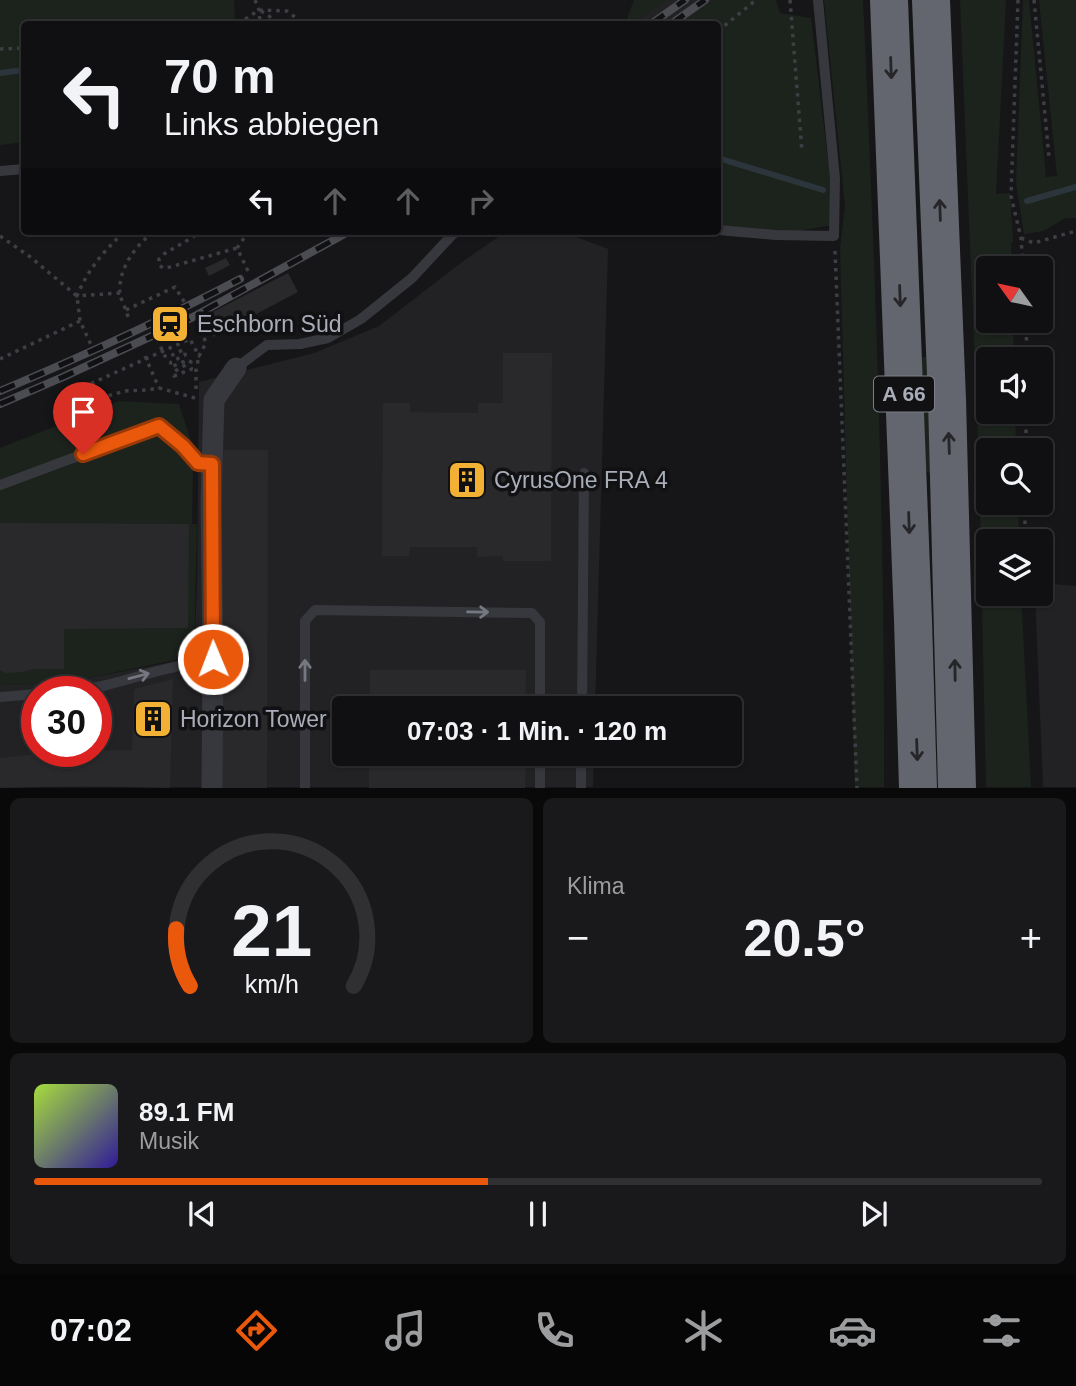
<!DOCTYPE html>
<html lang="de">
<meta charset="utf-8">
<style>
:root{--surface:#101012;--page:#19191b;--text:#f1f3f6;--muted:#9c9d9f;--line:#303032;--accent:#ea580c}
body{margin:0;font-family:Arial,sans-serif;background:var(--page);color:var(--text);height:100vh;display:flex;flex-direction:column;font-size:26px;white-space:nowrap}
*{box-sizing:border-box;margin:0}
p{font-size:23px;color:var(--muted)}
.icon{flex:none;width:38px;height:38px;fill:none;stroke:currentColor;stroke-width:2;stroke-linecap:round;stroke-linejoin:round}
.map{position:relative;height:788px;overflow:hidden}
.side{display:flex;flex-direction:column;gap:10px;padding:10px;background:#09090a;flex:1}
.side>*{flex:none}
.guide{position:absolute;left:21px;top:21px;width:700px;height:214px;border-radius:7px;box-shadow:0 2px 5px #0004,0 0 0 2px var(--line);background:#101012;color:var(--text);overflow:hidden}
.needle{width:46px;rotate:303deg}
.buttons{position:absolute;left:976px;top:256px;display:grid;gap:14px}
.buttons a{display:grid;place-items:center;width:77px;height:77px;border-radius:7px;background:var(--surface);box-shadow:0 2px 5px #0004,0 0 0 2px var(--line);font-size:35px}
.speed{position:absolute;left:21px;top:676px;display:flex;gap:14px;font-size:35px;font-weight:700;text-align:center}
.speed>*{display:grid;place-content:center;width:91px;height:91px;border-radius:50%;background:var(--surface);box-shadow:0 2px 5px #0004,0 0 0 2px var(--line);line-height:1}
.speed .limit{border:10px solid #d22;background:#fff;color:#111}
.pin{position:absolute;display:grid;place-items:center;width:60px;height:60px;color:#fff;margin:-72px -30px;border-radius:50% 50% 50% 0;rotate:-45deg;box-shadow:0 0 7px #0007}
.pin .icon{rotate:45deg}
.me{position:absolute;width:77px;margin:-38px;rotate:359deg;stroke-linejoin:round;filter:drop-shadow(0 0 5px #0008)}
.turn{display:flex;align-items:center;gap:24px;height:147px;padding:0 28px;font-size:32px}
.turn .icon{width:91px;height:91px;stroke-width:2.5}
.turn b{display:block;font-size:49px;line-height:60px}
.lanes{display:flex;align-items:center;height:66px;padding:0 28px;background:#0003;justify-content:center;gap:35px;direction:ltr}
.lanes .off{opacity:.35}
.big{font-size:52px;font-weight:700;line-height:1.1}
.side .card{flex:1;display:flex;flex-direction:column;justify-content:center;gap:10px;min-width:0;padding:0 24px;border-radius:10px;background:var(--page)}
.side .dial{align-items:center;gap:0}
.dial svg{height:182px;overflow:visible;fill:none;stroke:var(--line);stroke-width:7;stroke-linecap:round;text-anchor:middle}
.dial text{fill:var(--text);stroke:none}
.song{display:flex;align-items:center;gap:21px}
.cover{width:84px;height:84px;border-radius:10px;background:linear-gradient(135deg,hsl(80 70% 55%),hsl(250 70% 35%))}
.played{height:7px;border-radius:4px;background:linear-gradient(90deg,var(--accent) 45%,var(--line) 45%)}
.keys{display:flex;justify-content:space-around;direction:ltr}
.heat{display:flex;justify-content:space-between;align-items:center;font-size:38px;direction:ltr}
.side .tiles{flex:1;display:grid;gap:10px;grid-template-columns:1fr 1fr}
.card:last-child{grid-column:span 2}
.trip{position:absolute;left:332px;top:696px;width:410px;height:70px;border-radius:7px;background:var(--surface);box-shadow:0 2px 5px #0004,0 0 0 2px var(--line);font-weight:700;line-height:70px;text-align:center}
.dock{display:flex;height:112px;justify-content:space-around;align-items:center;background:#060607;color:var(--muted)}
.dock .icon{width:49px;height:49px}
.dock .current{color:var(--accent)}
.dock b{font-size:32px;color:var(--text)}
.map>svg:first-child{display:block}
.built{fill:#222225;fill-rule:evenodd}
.green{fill:#1c231d}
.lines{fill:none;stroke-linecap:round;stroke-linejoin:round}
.stream{stroke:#2c353c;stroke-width:6}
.building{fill:#29292c}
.path{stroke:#3d3f44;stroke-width:3.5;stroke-dasharray:3.5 5;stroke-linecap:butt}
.lane{stroke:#37383d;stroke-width:10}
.street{stroke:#37383d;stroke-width:21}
.highway{stroke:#63666e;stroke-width:38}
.rail-casing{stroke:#4a4c52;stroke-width:8}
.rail{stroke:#111113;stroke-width:5;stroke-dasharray:16;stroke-linecap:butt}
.oneway{stroke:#26262a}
.oneway2{stroke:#757881}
.route-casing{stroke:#983908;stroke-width:18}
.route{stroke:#ea580c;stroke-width:12}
.labels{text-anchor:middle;stroke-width:7;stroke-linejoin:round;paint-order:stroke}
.shield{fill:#111113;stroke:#7b7e86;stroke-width:2}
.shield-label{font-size:21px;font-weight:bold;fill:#a8adb8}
.poi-label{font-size:23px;fill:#a8adb8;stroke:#111113;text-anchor:start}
</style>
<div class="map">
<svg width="1076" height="788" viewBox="0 0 1076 788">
<rect width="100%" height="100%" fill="#161618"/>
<!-- built -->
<path class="built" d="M666,0H714L682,24H632Z
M507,231H561L608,249L595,709H345V754H594L593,787H0V685L63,683L166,663L194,656L197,586L199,382L314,353L379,326L466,259ZM37,691H96V751H37Z
M1041,583L1076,586V787H1043L1035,593H1041Z"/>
<!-- green -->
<path class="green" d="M0,0H234L235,24H24V142L0,145Z
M634,0H666L632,24H625Z
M714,0H776L780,13L811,18L834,210L832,225L776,235L718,225V24H681Z
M824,0H863C875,262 885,525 884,787H855L840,248L845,206Z
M960,0H1006L996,194L1010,193L1013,241L1011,244L1012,268H989V320H1013L1014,359H989V411H1015L1016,450H989V502H1018L1019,541H989V593H1021L1031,787H986L979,465Z
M1023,0H1029L1046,177L1057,176L1039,0H1076V218H1066L1043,231L1024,234L1016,183Z
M923,357H926L932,475L925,470L921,359Z
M119,401L179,404L198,463V468L193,469L192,524H197L194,656L63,683L0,685V448Z"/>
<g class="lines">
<!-- stream -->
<path class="stream" d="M0,73L24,70
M718,158L823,190
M1027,201L1076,187"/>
</g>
<!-- building -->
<path class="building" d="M226,258L230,265L209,276L205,268Z
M288,273L298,292L213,337L203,317Z
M503,353H552L551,561H503L502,556L477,557V547H410L409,556H382L383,403H410V412L478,413V403H503Z
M220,450H268L267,788H220Z
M0,523L189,524L188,628L64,629V669H33L23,672L6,673L0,670Z
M370,670H526L525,709H370Z
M173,679L170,788L87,786L0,788V758L71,751L132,750L134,689Z
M369,754H416V760H526L525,788H369Z"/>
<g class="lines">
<!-- path -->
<path class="path" d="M255,0L259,10L260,24
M790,0L802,152
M1018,0L1011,196L1021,238L1023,268
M1034,0L1049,157
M261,11L269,16L278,24
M238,24L259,10L287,11L304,24
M718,31L756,0
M0,49L24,48
M203,231L164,254L159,259V265L163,268L170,267L237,248
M0,236L29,256L77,296L80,321L92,347
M1021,238L1034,243L1076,231
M835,251L857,788
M248,271L237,248L249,231
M120,293L77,296C88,269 104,251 125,231
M126,310L175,287L185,303
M128,317C126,309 122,302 120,295C117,270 136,244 155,231
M1026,320L1027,359
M157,339L165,356L168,357L183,350L185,351V355L171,362L170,366H173L188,360L191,362L175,371L174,376L192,369L196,370
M145,356L159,388
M0,359L80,321
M196,389V370L199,356
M195,398L159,388L147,390L125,391L84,403L73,404L68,400L72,392L190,339L199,356L206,343L197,319
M1026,450V411
M1025,541V502"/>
<!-- lane -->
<path class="lane" d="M0,171L24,169
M718,230L776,235L834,236L835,179L818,0
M620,231H627
M236,368L267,345L300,344L328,338L361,319L412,278L453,234L459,231
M0,485L159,426L183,446L198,463L212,464
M73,691C108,688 140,674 175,667C187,664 200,663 213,659
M0,697L37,694
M582,709L584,473
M305,788V621L315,610L532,613L540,622V709
M540,788V754
M581,788V754"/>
<!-- street -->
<path class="street" d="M212,788L213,659L211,502L214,400L236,368"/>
<!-- highway -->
<path class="highway" d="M889,0L913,620L918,788
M931,0L947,400L957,788"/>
<defs>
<path id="rail" d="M651,24L685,0
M671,24L705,0
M0,391C81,357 162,320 240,279
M0,404L63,377L193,317L350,231"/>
</defs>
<!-- rail casing -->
<use href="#rail" class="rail-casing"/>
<!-- rail -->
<use href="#rail" class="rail"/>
</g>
<!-- one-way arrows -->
<defs><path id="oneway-shaft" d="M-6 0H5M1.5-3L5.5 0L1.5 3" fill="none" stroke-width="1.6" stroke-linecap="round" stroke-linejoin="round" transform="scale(1.75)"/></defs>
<g class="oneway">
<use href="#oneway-shaft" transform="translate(891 68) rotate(88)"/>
<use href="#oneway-shaft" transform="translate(940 210) rotate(-92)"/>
<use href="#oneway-shaft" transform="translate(900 296) rotate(88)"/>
<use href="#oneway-shaft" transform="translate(949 443) rotate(-92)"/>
<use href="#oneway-shaft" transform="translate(909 523) rotate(88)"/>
<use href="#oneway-shaft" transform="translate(955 670) rotate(-91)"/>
<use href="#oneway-shaft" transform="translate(917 750) rotate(88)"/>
</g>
<g class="oneway2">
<use href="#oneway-shaft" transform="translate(478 612) rotate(1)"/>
<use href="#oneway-shaft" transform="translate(305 670) rotate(-90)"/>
<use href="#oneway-shaft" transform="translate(139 676) rotate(-15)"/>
</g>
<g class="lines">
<defs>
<path id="route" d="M83,454L159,426L183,446L198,463L212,464L213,659"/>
</defs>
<!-- route casing -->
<use href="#route" class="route-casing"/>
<!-- route -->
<use href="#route" class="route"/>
</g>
<!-- icons -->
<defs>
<symbol id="station-square" viewBox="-11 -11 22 22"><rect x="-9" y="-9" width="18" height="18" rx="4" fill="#f2b134" stroke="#111113"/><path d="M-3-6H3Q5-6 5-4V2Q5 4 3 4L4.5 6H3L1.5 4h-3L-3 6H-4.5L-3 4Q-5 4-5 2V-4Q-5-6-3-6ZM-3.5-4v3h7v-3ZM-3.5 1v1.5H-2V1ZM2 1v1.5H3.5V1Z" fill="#111"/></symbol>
<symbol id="building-square" viewBox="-11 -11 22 22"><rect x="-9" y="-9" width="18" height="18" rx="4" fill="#f2b134" stroke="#111113"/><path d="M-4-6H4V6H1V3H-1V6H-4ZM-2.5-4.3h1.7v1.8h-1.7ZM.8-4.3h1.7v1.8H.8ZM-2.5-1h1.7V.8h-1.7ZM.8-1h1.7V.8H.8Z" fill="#111"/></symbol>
</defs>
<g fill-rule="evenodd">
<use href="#station-square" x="148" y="302" width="44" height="44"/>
<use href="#building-square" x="445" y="458" width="44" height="44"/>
<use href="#building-square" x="131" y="697" width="44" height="44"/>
</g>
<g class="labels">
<!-- shield labels -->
<rect class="shield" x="874" y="376.5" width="60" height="35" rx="5"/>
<g class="shield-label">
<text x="904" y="401">A 66</text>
</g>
<!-- poi labels -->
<g class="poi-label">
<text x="197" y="332">Eschborn Süd</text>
<text x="494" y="488">CyrusOne FRA 4</text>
<text x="180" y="727">Horizon Tower</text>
</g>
</g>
</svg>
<div class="buttons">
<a><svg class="needle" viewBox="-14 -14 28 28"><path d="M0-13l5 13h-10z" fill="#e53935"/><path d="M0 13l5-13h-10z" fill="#9c9d9f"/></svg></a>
<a><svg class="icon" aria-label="sound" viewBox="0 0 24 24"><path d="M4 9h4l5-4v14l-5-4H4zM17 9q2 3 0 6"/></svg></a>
<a><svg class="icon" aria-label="search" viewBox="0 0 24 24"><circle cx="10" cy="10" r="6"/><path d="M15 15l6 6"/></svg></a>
<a><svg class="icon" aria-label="layers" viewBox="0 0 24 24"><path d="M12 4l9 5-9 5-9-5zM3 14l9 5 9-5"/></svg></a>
</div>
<div class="speed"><div class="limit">30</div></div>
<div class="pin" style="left:83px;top:454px;background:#d93025"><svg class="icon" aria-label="arrive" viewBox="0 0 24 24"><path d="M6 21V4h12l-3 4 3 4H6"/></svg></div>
<svg class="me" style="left:213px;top:659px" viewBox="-20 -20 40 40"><circle r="17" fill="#ea580c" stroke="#fff" stroke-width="3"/><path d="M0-11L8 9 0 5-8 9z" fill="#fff"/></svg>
<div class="trip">07:03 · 1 Min. · 120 m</div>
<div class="guide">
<div class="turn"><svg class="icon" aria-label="left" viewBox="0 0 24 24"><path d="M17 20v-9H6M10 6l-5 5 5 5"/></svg><div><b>70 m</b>Links abbiegen</div></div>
<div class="lanes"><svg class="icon" aria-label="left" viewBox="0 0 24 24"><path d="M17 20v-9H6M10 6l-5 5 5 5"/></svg><svg class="icon off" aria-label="ahead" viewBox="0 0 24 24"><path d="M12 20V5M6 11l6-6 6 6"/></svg><svg class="icon off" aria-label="ahead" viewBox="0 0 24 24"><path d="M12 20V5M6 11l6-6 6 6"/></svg><svg class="icon off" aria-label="right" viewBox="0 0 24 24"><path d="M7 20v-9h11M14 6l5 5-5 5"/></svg></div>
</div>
</div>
<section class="side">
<div class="tiles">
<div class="card dial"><svg viewBox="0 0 100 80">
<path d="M14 69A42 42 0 1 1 86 69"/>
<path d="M14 69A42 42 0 0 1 8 44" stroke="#ea580c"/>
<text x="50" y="56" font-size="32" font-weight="700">21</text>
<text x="50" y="72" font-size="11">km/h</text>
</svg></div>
<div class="card"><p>Klima</p>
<div class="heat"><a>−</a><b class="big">20.5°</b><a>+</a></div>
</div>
<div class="card">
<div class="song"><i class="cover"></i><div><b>89.1 FM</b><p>Musik</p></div></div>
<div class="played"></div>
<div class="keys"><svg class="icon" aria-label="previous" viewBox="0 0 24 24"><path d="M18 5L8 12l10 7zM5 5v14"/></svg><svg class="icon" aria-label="pause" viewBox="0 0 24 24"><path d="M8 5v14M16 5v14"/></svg><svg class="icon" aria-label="next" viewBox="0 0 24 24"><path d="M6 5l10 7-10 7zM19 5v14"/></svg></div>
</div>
</div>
</section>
<nav class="dock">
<b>07:02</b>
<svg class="icon current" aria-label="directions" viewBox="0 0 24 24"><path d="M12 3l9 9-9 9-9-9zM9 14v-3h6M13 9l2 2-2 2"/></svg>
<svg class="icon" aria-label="music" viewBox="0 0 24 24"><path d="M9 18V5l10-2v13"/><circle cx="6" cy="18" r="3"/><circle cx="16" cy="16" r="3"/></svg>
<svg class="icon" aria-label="phone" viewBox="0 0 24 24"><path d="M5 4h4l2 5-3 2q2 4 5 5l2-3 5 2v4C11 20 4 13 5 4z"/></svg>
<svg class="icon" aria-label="climate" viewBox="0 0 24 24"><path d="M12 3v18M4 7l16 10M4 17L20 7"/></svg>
<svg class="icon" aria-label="car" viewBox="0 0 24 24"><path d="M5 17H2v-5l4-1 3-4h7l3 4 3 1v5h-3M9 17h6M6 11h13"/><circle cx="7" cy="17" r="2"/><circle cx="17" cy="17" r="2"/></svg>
<svg class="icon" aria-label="filters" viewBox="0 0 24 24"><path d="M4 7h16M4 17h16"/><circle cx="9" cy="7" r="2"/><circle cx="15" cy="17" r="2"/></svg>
</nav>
